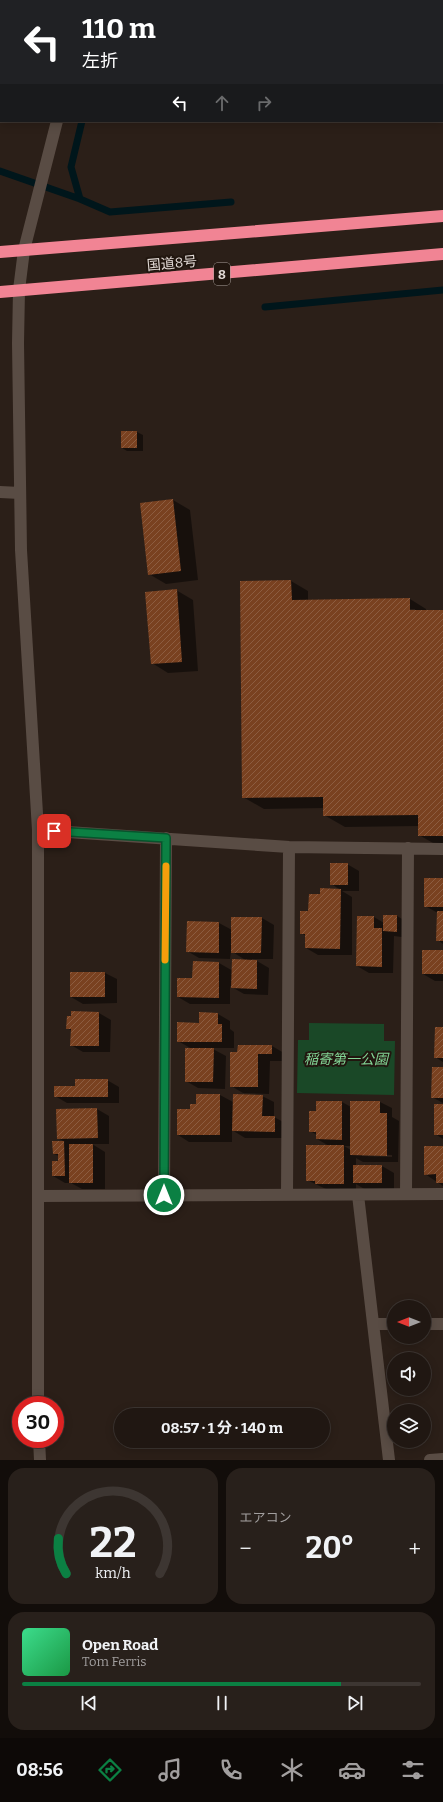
<!DOCTYPE html>
<html lang="ja">
<meta charset="utf-8">
<style>
:root{--surface:#201712;--page:#28201b;--text:#f1f3f6;--muted:#a29f9f;--line:#3d3632;--accent:#0b8043}
body{margin:0;font-family:Bitter,"Noto Sans JP",serif;background:var(--page);color:var(--text);height:100vh;display:flex;flex-direction:column;font-size:15px;white-space:nowrap}
*{box-sizing:border-box;margin:0}
p{font-size:13px;color:var(--muted)}
.icon{flex:none;width:22px;height:22px;fill:none;stroke:currentColor;stroke-width:2;stroke-linecap:round;stroke-linejoin:round}
.map{position:relative;height:1460px;overflow:hidden}
.sheet{display:flex;flex-direction:column;gap:8px;padding:8px;background:#120d0a;flex:1}
.sheet>*{flex:none}
.banner{position:absolute;left:0px;top:0px;width:443px;height:122px;box-shadow:0 2px 10px #0003,0 0 0 1px var(--line);background:#202124;color:#fff;overflow:hidden}
.needle{width:26px;rotate:270deg}
.fabs{position:absolute;left:387px;top:1300px;display:grid;gap:8px}
.fabs a{display:grid;place-items:center;width:44px;height:44px;border-radius:50%;background:var(--surface);box-shadow:0 2px 10px #0003,0 0 0 1px var(--line);font-size:20px}
.speed{position:absolute;left:12px;top:1396px;display:flex;gap:8px;font-size:20px;font-weight:700;text-align:center}
.speed>*{display:grid;place-content:center;width:52px;height:52px;border-radius:50%;background:var(--surface);box-shadow:0 2px 10px #0003,0 0 0 1px var(--line);line-height:1}
.speed .limit{border:6px solid #d22;background:#fff;color:#111}
.pin{position:absolute;display:grid;place-items:center;width:34px;height:34px;color:#fff;margin:-17px;border-radius:8px;box-shadow:0 2px 6px #0006}
.me{position:absolute;width:44px;margin:-22px;rotate:0deg;stroke-linejoin:round;filter:drop-shadow(0 0 3px #0008)}
.turn{display:flex;align-items:center;gap:14px;height:84px;padding:0 16px;font-size:18px}
.turn .icon{width:52px;height:52px;stroke-width:2.5}
.turn b{display:block;font-size:28px;line-height:34px}
.lanes{display:flex;align-items:center;height:38px;padding:0 16px;background:#0003;justify-content:center;gap:20px;direction:ltr}
.lanes .off{opacity:.35}
.big{font-size:30px;font-weight:700;line-height:1.1}
.sheet .tile{flex:1;display:flex;flex-direction:column;justify-content:center;gap:6px;min-width:0;padding:0 14px;border-radius:16px;background:var(--page)}
.sheet .dial{align-items:center;gap:0}
.dial svg{height:104px;overflow:visible;fill:none;stroke:var(--line);stroke-width:7;stroke-linecap:round;text-anchor:middle}
.dial text{fill:var(--text);stroke:none}
.song{display:flex;align-items:center;gap:12px}
.cover{width:48px;height:48px;border-radius:6px;background:linear-gradient(135deg,hsl(150 70% 55%),hsl(140 70% 35%))}
.played{height:4px;border-radius:2px;background:linear-gradient(90deg,var(--accent) 80%,var(--line) 80%)}
.keys{display:flex;justify-content:space-around;direction:ltr}
.heat{display:flex;justify-content:space-between;align-items:center;font-size:22px;direction:ltr}
.sheet .tiles{flex:1;display:grid;gap:8px;grid-template-columns:1fr 1fr}
.tile:last-child{grid-column:span 2}
.trip{position:absolute;left:114px;top:1408px;width:216px;height:40px;border-radius:20px;background:var(--surface);box-shadow:0 2px 10px #0003,0 0 0 1px var(--line);font-weight:700;line-height:40px;text-align:center}
.tab-bar{display:flex;height:64px;justify-content:space-around;align-items:center;background:#0d0907;color:var(--muted)}
.tab-bar .icon{width:28px;height:28px}
.tab-bar .on{color:var(--accent)}
.tab-bar b{font-size:18px;color:var(--text)}
.map>svg:first-child{display:block}
.green{fill:#1a4827}
.shadow{fill:#0007;fill-rule:evenodd}
.lines{fill:none;stroke-linecap:round;stroke-linejoin:round}
.stream{stroke:#00161b;stroke-width:7}
.building{fill:url(#building-hatch)}
.minor{stroke:#594c44;stroke-width:12}
.highway{stroke:#f18494;stroke-width:12}
.route-casing{stroke:#07532c;stroke-width:10}
.route{stroke:#0b8043;stroke-width:7}
.slow{stroke:#f59e0b;stroke-width:7}
.labels{text-anchor:middle;stroke-width:4;stroke-linejoin:round;paint-order:stroke}
.shield{fill:#21160f;stroke:#a89f9a;stroke-width:1}
.shield-label{font-size:13px;font-weight:bold;fill:#e2dad6}
.street-label{font-size:14px;fill:#e2dad6;stroke:#21160f}
.park-label{font-size:14px;font-style:italic;fill:#82d495;stroke:#21160f}
</style>
<div class="map">
<svg width="443" height="1460" viewBox="0 0 443 1460">
<defs>
<pattern id="building-hatch" width="6" height="6" patternUnits="userSpaceOnUse"><rect width="6" height="6" fill="#794120"/><path d="M-1 1l2-2M0 6l6-6M5 7l2-2" fill="none" stroke="#8c5c40"/></pattern>
</defs>
<rect width="100%" height="100%" fill="#2b1f18"/>
<!-- green -->
<path class="green" d="M309,1023L384,1024V1041H395L394,1095L297,1093L298,1040H309Z"/>
<!-- shadow -->
<path class="shadow" d="M137,432L143,435V451H127L122,448Z
M173,500L190,510L198,580L166,584L149,574Z
M291,581L308,591V600L410,599L426,609V611H443V847H440L419,835V826L345,827L324,815V808L264,809L243,797L241,582ZM415,609V611L257,613V611Z
M176,590L193,600L198,671L168,673L152,663Z
M347,864L359,871V891H342L352,897V955H318L306,948V936L301,933L309,912L321,895L341,890L331,884Z
M443,879V944L438,940V913L425,906Z
M384,916H397L409,923V938L394,936L393,973H369L357,966L374,917L384,923Z
M262,918L274,925L273,959H252V961H257L269,968L268,995L244,994L230,986V1004H190L178,997L193,979L219,963L233,971L247,961L231,951L230,959L199,958L187,951L188,922L219,923L232,930Z
M443,951V981H435L423,974Z
M105,973L117,979V1003L83,1004L71,997Z
M99,1013L111,1020L110,1052H83L71,1045L72,1031L67,1028Z
M200,1013L218,1014L230,1021V1029L234,1032V1048H211L226,1056L225,1089L198,1088L186,1081L192,1049L178,1041L199,1024Z
M443,1028V1062L435,1057Z
M239,1046H272L284,1053V1061H270L269,1094L243,1093L231,1086Z
M443,1068V1103L432,1097Z
M107,1080L119,1087V1103H67L55,1096L76,1087Z
M197,1095H220L233,1102L262,1096L274,1102V1117L287,1124L286,1138H245L232,1130V1142H189L178,1135L191,1110L197,1105Z
M342,1102L351,1107V1102H380L392,1108V1117L399,1121L398,1162H363L356,1158V1166H382L394,1173V1190H366L356,1184V1190H328L307,1180L329,1146L317,1139V1135L310,1131L317,1112ZM344,1146H351V1150ZM362,1154L392,1155V1157L362,1156Z
M443,1105V1139L435,1134Z
M97,1109L109,1116V1144H92L105,1152V1189H82L71,1183H65L53,1176L59,1162V1156L54,1154L53,1142H65L58,1138L57,1110Z
M443,1146V1186L425,1174Z"/>
<g class="lines">
<!-- stream -->
<path class="stream" d="M110,1V0
M0,171L80,199L110,212L231,202
M80,199L71,167L82,121
M265,307L443,290"/>
</g>
<!-- building -->
<path class="building" d="M121,431H137V448H121Z
M173,499L181,571L148,575L140,503Z
M291,580L292,600L410,598V610H443V836H418V815L323,816V797L242,798L240,581Z
M177,589L182,662L151,664L145,592Z
M330,863H348V885H330Z
M424,878H443V907H424Z
M320,888L341,889L340,949L305,948V934H300V911H308L309,894H320Z
M437,911H443V941H436Z
M383,915H397V932L383,931Z
M357,916H374V928H382V967L356,966Z
M231,917H262L261,953H231Z
M187,921L219,922V953L186,952Z
M422,950H443V974H422Z
M232,959L257,960V989L231,988Z
M193,961L219,962V998L177,997V978H192Z
M70,972H105V997H70Z
M71,1011L99,1012V1046H70L71,1029H66L67,1016H71Z
M199,1012L218,1013V1024H222V1042H177V1022L199,1023Z
M435,1027H443V1058H434Z
M238,1045H272V1054H258V1087H230V1052H237Z
M185,1048H214L213,1082H185Z
M432,1067H443V1098H431Z
M75,1079H108V1097H54V1086H75Z
M196,1094H220V1135H177V1109H190V1104H196Z
M233,1094L263,1095L262,1116H275V1132L232,1131Z
M316,1101H342V1140L316,1139V1132H309V1111H316Z
M350,1101H380V1113H387V1156L350,1155Z
M434,1104H443V1135H434Z
M97,1108L98,1138L57,1139L56,1109Z
M52,1141H64L65,1176H52V1161H58V1154H53Z
M69,1144H93V1183H69Z
M306,1145H344V1184H315V1181H306Z
M424,1146H443V1183H436V1174L424,1175Z
M353,1165H382V1183H353Z"/>
<g class="lines">
<!-- minor -->
<path class="minor" d="M253,0L256,1
M89,1V0
M442,66H443
M0,492L20,493
M38,830L289,847L443,849
M406,1194L408,848
M164,1195L166,838
M287,1195L289,847
M358,1195L389,1460
M38,1196L443,1194
M373,1324H394
M424,1324H443
M38,1405V830L21,550L18,343L19,290L24,250L57,121
M39,1439L40,1460
M430,1460L443,1459"/>
<!-- highway -->
<path class="highway" d="M0,252L443,216
M0,292L443,254"/>
</g>
<g class="lines">
<defs>
<path id="route" d="M54,831L166,838L164,1195"/>
</defs>
<!-- route casing -->
<use href="#route" class="route-casing"/>
<!-- route -->
<use href="#route" class="route"/>
<!-- slow -->
<path class="slow" d="M165,960L166,866"/>
</g>
<g class="labels">
<!-- shield labels -->
<rect class="shield" x="214" y="263" width="16" height="22" rx="3"/>
<g class="shield-label">
<text x="222" y="279">8</text>
</g>
<!-- street labels -->
<g class="street-label">
<text transform="translate(172 263) rotate(-5)" y="5">国道8号</text>
</g>
<!-- park labels -->
<g class="park-label">
<text x="346" y="1064">稲寄第一公園</text>
</g>
</g>
</svg>
<div class="fabs">
<a><svg class="needle" viewBox="-14 -14 28 28"><path d="M0-13l5 13h-10z" fill="#e53935"/><path d="M0 13l5-13h-10z" fill="#a29f9f"/></svg></a>
<a><svg class="icon" aria-label="sound" viewBox="0 0 24 24"><path d="M4 9h4l5-4v14l-5-4H4zM17 9q2 3 0 6"/></svg></a>
<a><svg class="icon" aria-label="layers" viewBox="0 0 24 24"><path d="M12 4l9 5-9 5-9-5zM3 14l9 5 9-5"/></svg></a>
</div>
<div class="speed"><div class="limit">30</div></div>
<div class="pin" style="left:54px;top:831px;background:#d93025"><svg class="icon" aria-label="arrive" viewBox="0 0 24 24"><path d="M6 21V4h12l-3 4 3 4H6"/></svg></div>
<svg class="me" style="left:164px;top:1195px" viewBox="-20 -20 40 40"><circle r="17" fill="#0b8043" stroke="#fff" stroke-width="3"/><path d="M0-11L8 9 0 5-8 9z" fill="#fff"/></svg>
<div class="trip">08:57 · 1 分 · 140 m</div>
<div class="banner">
<div class="turn"><svg class="icon" aria-label="left" viewBox="0 0 24 24"><path d="M17 20v-9H6M10 6l-5 5 5 5"/></svg><div><b>110 m</b>左折</div></div>
<div class="lanes"><svg class="icon" aria-label="left" viewBox="0 0 24 24"><path d="M17 20v-9H6M10 6l-5 5 5 5"/></svg><svg class="icon off" aria-label="ahead" viewBox="0 0 24 24"><path d="M12 20V5M6 11l6-6 6 6"/></svg><svg class="icon off" aria-label="right" viewBox="0 0 24 24"><path d="M7 20v-9h11M14 6l5 5-5 5"/></svg></div>
</div>
</div>
<section class="sheet">
<div class="tiles">
<div class="tile dial"><svg viewBox="0 0 100 80">
<path d="M14 69A42 42 0 1 1 86 69"/>
<path d="M14 69A42 42 0 0 1 8 42" stroke="#0b8043"/>
<text x="50" y="56" font-size="32" font-weight="700">22</text>
<text x="50" y="72" font-size="11">km/h</text>
</svg></div>
<div class="tile"><p>エアコン</p>
<div class="heat"><a>−</a><b class="big">20°</b><a>+</a></div>
</div>
<div class="tile">
<div class="song"><i class="cover"></i><div><b>Open Road</b><p>Tom Ferris</p></div></div>
<div class="played"></div>
<div class="keys"><svg class="icon" aria-label="previous" viewBox="0 0 24 24"><path d="M18 5L8 12l10 7zM5 5v14"/></svg><svg class="icon" aria-label="pause" viewBox="0 0 24 24"><path d="M8 5v14M16 5v14"/></svg><svg class="icon" aria-label="next" viewBox="0 0 24 24"><path d="M6 5l10 7-10 7zM19 5v14"/></svg></div>
</div>
</div>
</section>
<nav class="tab-bar">
<b>08:56</b>
<svg class="icon on" aria-label="directions" viewBox="0 0 24 24"><path d="M12 3l9 9-9 9-9-9zM9 14v-3h6M13 9l2 2-2 2"/></svg>
<svg class="icon" aria-label="music" viewBox="0 0 24 24"><path d="M9 18V5l10-2v13"/><circle cx="6" cy="18" r="3"/><circle cx="16" cy="16" r="3"/></svg>
<svg class="icon" aria-label="phone" viewBox="0 0 24 24"><path d="M5 4h4l2 5-3 2q2 4 5 5l2-3 5 2v4C11 20 4 13 5 4z"/></svg>
<svg class="icon" aria-label="climate" viewBox="0 0 24 24"><path d="M12 3v18M4 7l16 10M4 17L20 7"/></svg>
<svg class="icon" aria-label="car" viewBox="0 0 24 24"><path d="M5 17H2v-5l4-1 3-4h7l3 4 3 1v5h-3M9 17h6M6 11h13"/><circle cx="7" cy="17" r="2"/><circle cx="17" cy="17" r="2"/></svg>
<svg class="icon" aria-label="filters" viewBox="0 0 24 24"><path d="M4 7h16M4 17h16"/><circle cx="9" cy="7" r="2"/><circle cx="15" cy="17" r="2"/></svg>
</nav>
